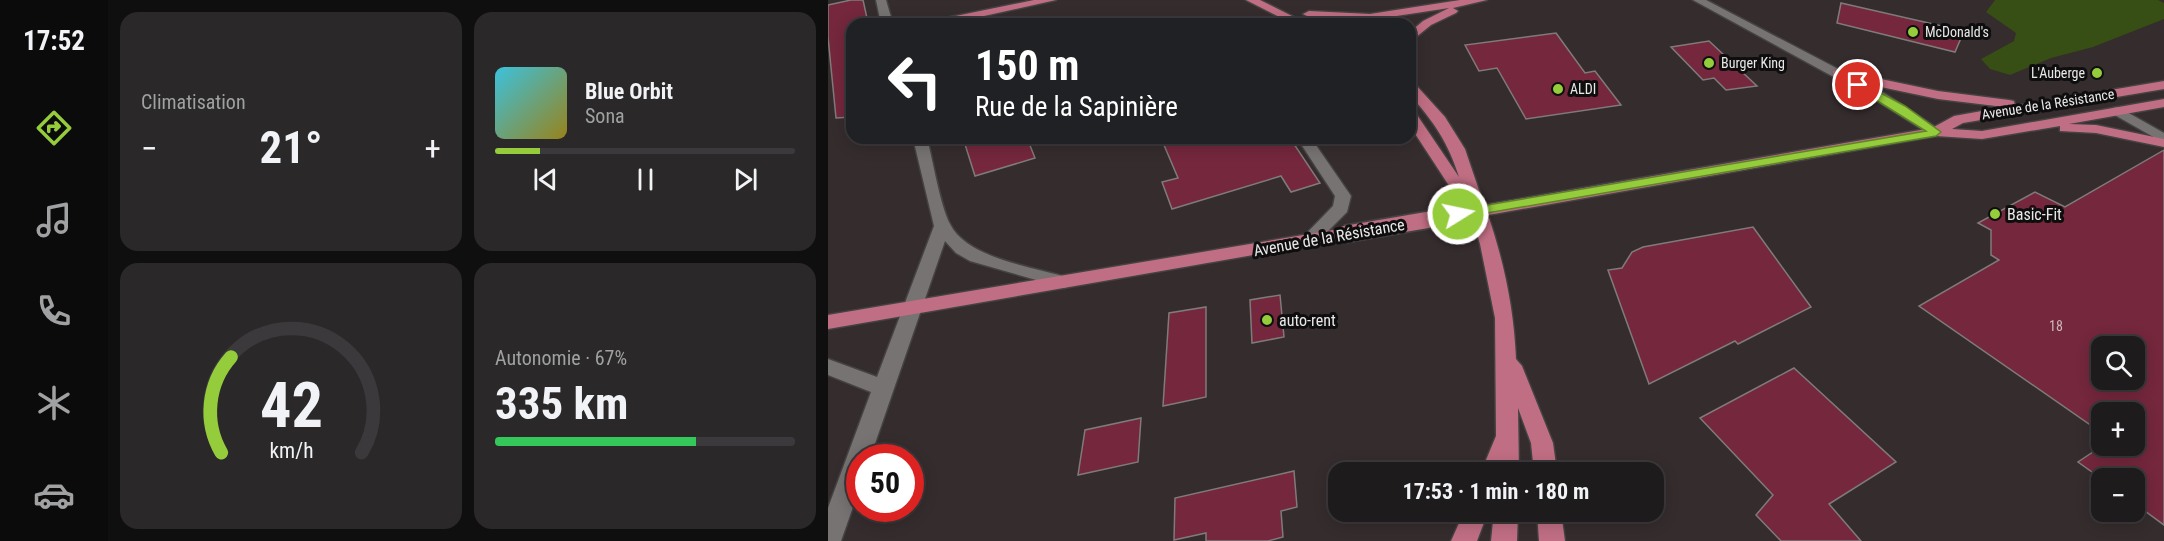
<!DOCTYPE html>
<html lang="fr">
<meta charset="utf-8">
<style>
:root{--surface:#1d1b1c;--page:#2a2829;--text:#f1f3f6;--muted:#a0a1a3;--line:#3b393b;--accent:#94cc3c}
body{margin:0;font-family:"Roboto Condensed",sans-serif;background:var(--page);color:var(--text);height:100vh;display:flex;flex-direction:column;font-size:22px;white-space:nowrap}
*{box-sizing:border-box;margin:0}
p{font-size:20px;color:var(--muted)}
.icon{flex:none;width:33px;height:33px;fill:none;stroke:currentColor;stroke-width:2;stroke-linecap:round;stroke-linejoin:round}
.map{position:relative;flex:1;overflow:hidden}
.drawer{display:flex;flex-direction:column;gap:12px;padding:12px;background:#100f0f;width:720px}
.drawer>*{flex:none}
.banner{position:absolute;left:18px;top:18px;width:570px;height:126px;border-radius:18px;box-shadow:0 3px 15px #0003,0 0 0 2px var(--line);background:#202124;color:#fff;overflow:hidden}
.fabs{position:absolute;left:1263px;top:336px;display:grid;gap:12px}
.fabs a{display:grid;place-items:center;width:54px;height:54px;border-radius:12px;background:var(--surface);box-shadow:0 3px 15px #0003,0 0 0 2px var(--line);font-size:30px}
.speed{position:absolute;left:18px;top:444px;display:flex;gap:12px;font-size:30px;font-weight:700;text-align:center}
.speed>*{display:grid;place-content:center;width:78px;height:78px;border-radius:50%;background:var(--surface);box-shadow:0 3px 15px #0003,0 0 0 2px var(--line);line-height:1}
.speed .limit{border:9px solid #d22;background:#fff;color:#111}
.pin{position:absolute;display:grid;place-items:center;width:51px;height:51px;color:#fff;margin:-26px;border:3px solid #fff;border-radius:50%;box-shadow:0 2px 6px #0007}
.me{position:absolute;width:66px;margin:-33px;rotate:80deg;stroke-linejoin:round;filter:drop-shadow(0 0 4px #0008)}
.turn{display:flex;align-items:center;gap:21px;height:126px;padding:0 30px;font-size:27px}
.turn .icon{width:78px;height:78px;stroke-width:2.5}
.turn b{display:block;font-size:42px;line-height:51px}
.big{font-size:45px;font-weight:700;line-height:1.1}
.drawer .card{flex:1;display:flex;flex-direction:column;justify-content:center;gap:9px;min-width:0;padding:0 21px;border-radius:18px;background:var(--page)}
.drawer .dial{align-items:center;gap:0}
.dial svg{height:156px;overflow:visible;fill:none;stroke:var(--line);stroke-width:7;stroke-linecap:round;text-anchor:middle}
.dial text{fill:var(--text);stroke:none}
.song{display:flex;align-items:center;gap:18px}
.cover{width:72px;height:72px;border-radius:9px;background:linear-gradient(135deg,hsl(190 70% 55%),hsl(50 70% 35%))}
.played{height:6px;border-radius:3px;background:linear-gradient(90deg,var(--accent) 15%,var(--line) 15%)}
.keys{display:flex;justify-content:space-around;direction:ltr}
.heat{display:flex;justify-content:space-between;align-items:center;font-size:33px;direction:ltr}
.charge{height:9px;border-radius:4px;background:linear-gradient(90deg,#34c759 67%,var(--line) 0)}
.drawer .tiles{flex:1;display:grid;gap:12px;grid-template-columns:repeat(2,1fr)}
.trip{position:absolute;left:500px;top:462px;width:336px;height:60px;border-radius:18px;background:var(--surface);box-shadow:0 3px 15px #0003,0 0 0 2px var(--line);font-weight:700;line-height:60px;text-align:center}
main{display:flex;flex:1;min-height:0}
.dock{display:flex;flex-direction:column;width:108px;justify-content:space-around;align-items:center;background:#0c0b0b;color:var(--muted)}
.dock .icon{width:42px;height:42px}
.dock .active{color:var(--accent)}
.dock b{font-size:27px;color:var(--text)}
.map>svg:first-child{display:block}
.built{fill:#352c2d;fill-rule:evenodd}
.green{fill:#374e15}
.building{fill:#74273d;stroke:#7f7b7b;stroke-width:1.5;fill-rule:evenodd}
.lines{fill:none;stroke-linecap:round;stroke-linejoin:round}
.minor-casing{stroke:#444243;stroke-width:3}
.major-casing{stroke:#444243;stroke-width:3}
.minor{fill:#777373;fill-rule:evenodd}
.major{fill:#c06e83;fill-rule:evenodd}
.major-bridge-casing{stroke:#444243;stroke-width:20;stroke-linecap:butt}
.major-bridge{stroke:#c06e83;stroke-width:16}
.route{fill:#94cc3c;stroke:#608527;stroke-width:1.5}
.poi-dot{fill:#94cc3c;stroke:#0f0e0e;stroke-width:2}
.labels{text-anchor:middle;stroke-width:6;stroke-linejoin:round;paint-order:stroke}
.far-poi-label{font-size:14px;fill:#eae8e9;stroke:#0f0e0e;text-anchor:start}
.far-street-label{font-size:14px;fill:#eae8e9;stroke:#0f0e0e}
.number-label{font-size:14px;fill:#ccb8be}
.poi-label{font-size:16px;fill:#eae8e9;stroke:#0f0e0e;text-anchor:start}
.street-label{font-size:16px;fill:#eae8e9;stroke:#0f0e0e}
</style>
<main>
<nav class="dock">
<b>17:52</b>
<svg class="icon active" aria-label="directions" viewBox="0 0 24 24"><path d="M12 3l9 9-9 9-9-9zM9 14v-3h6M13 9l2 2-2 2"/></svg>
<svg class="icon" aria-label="music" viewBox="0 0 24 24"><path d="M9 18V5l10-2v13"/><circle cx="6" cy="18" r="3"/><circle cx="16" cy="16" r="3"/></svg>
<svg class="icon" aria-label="phone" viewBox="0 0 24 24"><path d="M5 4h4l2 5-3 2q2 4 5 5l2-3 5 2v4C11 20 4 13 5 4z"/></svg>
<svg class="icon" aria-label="climate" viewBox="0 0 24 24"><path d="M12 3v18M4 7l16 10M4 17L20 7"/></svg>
<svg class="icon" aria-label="car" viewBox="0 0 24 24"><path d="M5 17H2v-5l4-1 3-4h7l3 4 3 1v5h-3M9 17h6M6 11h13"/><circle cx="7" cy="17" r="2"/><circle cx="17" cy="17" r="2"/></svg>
</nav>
<section class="drawer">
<div class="tiles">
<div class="card"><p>Climatisation</p>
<div class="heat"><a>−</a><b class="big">21°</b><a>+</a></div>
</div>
<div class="card">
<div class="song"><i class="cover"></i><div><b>Blue Orbit</b><p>Sona</p></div></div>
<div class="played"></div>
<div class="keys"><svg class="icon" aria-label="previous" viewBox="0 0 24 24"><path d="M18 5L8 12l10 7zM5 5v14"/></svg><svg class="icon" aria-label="pause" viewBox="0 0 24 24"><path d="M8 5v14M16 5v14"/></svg><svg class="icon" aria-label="next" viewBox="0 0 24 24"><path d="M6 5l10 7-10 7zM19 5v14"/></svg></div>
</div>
<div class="card dial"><svg viewBox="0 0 100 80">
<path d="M14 69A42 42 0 1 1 86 69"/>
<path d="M14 69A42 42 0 0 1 19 20" stroke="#94cc3c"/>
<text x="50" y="56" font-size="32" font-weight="700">42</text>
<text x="50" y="72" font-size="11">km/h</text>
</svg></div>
<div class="card"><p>Autonomie · 67%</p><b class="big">335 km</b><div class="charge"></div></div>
</div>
</section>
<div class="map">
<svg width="1336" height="541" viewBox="0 0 1336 541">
<rect width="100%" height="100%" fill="#272425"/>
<!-- built -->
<path class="built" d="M0,0H1336V541H0ZM24,24H582V138H24ZM1274,346H1306V380H1274ZM1274,412H1306V446H1274ZM32,458H82V508H32ZM510,472H825V512H510ZM1274,478H1306V512H1274Z"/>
<!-- green -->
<path class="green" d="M1167,0H1330L1336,3V19L1265,47L1223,58L1182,75L1162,69L1153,59L1186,41L1188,33L1158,12Z"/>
<!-- building -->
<path class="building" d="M23,0H35L39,18L24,24V117L8,118L0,37V5Z
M1013,3L1136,31L1127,52L1009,23Z
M728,33L757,73L767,71L793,105L698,119L669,68L651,71L637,45Z
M881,41L929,86L898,90L886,78L875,80L843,47Z
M135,138H199L207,158L147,176Z
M333,138H462L492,183L463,192L453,176L344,209L334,182L350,178Z
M1336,150V525L1306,503V478L1274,479L1250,462L1274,446H1306V412H1274V433L1091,306L1171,260L1163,255V230L1150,223L1207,192L1237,207ZM1274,346H1306V380H1274Z
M925,227L983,307L910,344L907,341L821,384L780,270L794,268L804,252L815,247Z
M452,295L456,337L424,343L422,300Z
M378,307V397L335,406L341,313Z
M966,368L1068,462L1001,504L1033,541H953L928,515L945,495L872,418Z
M313,418L310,462L250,475L257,430Z
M466,471L469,507L453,511L455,537L440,541H378V533L346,540L347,498Z"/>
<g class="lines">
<defs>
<path id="minor" d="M48,0H58L65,24H53Z
M865,0H878L1056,93L1115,132L1113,135H1103L1046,99Z
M1290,107L1336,133V143L1285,114V108Z
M85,138H99C105,161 112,205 122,224C139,259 207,267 242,278L245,282L242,286L236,288L142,261L128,253L117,241L42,458H32V487L13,541H0V508L43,392L0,375V359L49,377L106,226Z
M469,138H483L523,196L519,212L487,244L481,246L472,240L505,206L507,196Z"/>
<path id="major" d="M206,0H228L120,24H97L103,21Z
M418,0H432L480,24H465Z
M632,0H659L625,8L630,11L628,13L603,25L582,42V32L595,21L621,8L542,20L481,17L475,14L481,11L542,14Z
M1010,70L1110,91L1181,100L1186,101L1187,106L1336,81V89L1135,123L1124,129L1154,131L1336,99V107L1241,124L1268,125L1336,139V147L1268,133L1232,131V126L1154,139L1108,136L660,215C676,262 686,309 688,359L694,366L725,443L729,472H706L703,443L690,408L691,472H653L668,436L667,318L652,244L641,208L635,207L582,126V111L587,112L631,177C620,142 606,122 582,95V83L587,84L617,117L637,149L656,205L1104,128L1126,116L1176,107L1110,99L1005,77V71Z
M517,228L523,230L526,234L523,238L0,329V315Z
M636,512H660L649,541H623Z
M666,512H690L689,541H663Z
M709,512H733L737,541H711Z"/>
</defs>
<!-- minor casing -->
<use href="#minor" class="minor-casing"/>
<!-- major casing -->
<use href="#major" class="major-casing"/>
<!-- minor -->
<use href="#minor" class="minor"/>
<!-- major -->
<use href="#major" class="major"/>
<defs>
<path id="major-bridge" d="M517,234L652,211"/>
</defs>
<!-- major-bridge casing -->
<use href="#major-bridge" class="major-bridge-casing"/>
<!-- major-bridge -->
<use href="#major-bridge" class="major-bridge"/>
</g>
<!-- route -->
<path class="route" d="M1027,83H1034L1077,106L1113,132L1108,136L630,218L623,214L630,210L1098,131L1027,87Z"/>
<!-- markers -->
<g class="poi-dot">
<circle cx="1085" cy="32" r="6"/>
<circle cx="881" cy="63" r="6"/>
<circle cx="1269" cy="73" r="6"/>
<circle cx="730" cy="89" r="6"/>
<circle cx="1167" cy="214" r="6"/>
<circle cx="439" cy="320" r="6"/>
</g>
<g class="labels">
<!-- far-poi labels -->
<g class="far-poi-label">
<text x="1097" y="37">McDonald's</text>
<text x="893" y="68">Burger King</text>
<text x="1257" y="78" text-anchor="end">L'Auberge</text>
<text x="742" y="94">ALDI</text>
</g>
<!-- far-street labels -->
<g class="far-street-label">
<text transform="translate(1220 104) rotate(-9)" y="5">Avenue de la Résistance</text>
</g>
<!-- number labels -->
<g class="number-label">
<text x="1228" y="331">18</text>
</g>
<!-- poi labels -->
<g class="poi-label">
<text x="1179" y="220">Basic-Fit</text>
<text x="451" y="326">auto-rent</text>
</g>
<!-- street labels -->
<g class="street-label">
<text transform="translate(501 237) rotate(-10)" y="6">Avenue de la Résistance</text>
</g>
</g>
</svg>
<div class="fabs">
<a><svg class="icon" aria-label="search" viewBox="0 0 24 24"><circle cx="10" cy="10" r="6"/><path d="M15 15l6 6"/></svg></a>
<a>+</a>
<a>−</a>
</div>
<div class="speed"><div class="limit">50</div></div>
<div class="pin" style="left:1030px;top:85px;background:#d93025"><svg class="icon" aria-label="arrive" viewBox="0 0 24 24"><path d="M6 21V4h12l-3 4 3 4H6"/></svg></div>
<svg class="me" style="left:630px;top:214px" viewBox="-20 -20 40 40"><circle r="17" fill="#94cc3c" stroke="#fff" stroke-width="3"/><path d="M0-11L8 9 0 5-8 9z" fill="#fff"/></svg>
<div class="trip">17:53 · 1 min · 180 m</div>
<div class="banner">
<div class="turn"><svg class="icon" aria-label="left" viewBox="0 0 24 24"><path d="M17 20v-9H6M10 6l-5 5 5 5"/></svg><div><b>150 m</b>Rue de la Sapinière</div></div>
</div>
</div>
</main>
